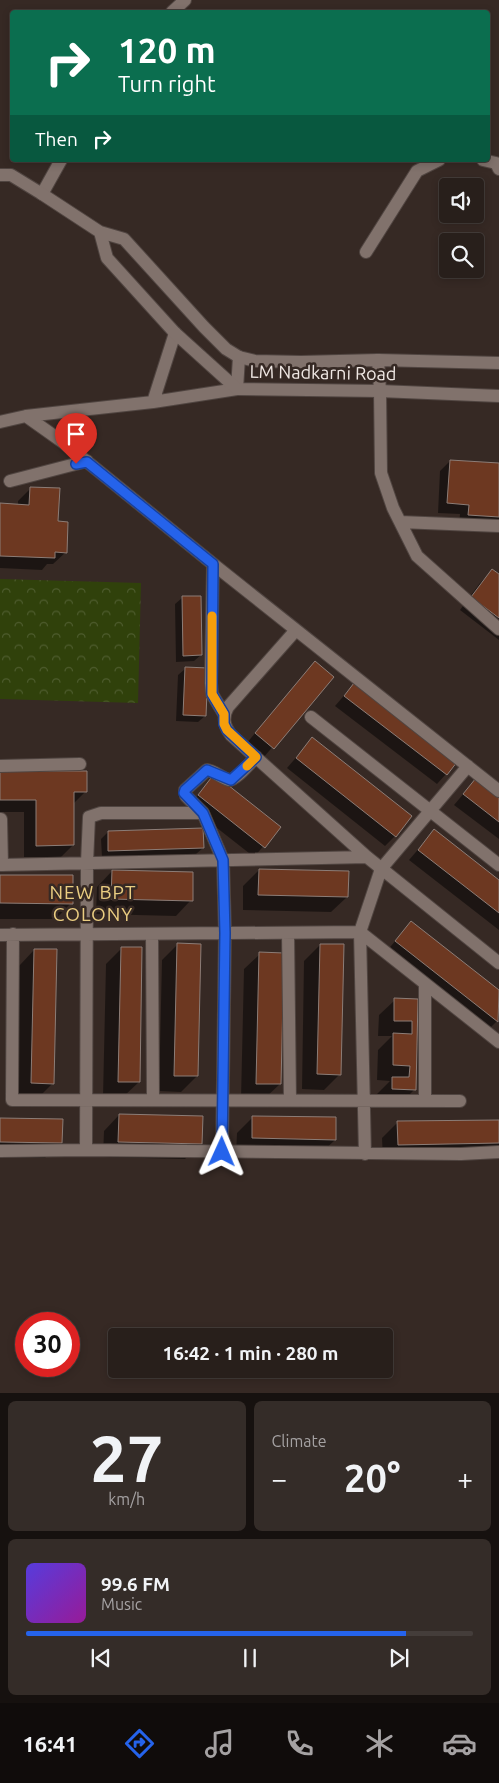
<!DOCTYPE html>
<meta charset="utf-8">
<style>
:root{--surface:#281f1b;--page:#342c28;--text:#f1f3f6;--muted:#a5a2a3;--line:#443d3a;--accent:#2563eb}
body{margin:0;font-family:Ubuntu,sans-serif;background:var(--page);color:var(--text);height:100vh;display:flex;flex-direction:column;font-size:19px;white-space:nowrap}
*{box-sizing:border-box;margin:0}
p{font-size:16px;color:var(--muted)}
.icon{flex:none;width:28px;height:28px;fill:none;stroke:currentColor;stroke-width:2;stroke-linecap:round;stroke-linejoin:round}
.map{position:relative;height:1393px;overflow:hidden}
.sheet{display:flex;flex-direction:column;gap:8px;padding:8px;background:#16110f;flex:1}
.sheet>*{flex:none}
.banner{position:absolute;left:10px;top:10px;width:480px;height:152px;border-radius:5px;box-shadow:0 2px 8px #0003,0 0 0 1px var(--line);background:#0b6e4f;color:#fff;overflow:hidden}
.tools{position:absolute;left:439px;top:178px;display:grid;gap:10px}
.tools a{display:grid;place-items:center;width:45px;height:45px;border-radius:5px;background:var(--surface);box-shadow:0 2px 8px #0003,0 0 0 1px var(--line);font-size:25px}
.speed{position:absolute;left:15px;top:1312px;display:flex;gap:10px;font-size:25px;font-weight:700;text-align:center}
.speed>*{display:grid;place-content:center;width:65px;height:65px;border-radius:50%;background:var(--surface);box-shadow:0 2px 8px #0003,0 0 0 1px var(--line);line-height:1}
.speed .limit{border:8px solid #d22;background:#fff;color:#111}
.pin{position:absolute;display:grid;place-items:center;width:42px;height:42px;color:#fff;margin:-51px -21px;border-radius:50% 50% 50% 0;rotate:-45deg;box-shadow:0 0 5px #0007}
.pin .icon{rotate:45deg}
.me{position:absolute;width:55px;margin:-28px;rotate:1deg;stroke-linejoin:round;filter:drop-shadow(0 0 4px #0008)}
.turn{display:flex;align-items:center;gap:18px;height:105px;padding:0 25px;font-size:22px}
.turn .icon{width:65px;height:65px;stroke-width:2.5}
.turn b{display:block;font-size:35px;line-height:42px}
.then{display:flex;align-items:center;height:48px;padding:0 25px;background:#0003;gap:10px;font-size:19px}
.big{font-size:38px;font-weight:600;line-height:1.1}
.sheet .card{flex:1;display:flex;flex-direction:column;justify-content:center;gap:8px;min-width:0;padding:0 18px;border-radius:8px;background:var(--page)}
.sheet .dial{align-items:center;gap:0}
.dial b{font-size:65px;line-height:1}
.song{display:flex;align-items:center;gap:15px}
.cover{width:60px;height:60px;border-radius:8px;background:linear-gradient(135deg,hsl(250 70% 55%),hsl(300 70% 35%))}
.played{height:5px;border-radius:2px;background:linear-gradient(90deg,var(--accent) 85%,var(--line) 85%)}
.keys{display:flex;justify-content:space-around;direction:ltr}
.heat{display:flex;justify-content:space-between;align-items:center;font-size:28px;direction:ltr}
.sheet .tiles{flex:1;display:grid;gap:8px;grid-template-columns:1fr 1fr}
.card:last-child{grid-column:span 2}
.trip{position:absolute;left:108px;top:1328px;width:285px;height:50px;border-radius:5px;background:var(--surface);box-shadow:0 2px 8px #0003,0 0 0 1px var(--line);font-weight:600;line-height:50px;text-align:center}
.tab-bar{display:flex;height:80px;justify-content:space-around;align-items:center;background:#100c0b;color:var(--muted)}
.tab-bar .icon{width:35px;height:35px}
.tab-bar .on{color:var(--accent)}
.tab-bar b{font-size:22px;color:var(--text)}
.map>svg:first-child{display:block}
.forest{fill:url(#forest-crowns)}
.shadow{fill:#0007}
.building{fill:#6d3821;stroke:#8c7d77}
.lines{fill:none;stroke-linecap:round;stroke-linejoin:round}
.service-casing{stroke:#504541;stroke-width:14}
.minor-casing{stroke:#504541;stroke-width:14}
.tertiary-casing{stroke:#504541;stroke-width:14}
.service{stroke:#81726c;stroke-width:12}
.minor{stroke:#81726c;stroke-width:12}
.tertiary{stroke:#81726c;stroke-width:12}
.route-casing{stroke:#184099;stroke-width:12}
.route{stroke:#2563eb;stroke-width:9}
.slow{stroke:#f59e0b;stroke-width:9}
.labels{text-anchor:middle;stroke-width:5;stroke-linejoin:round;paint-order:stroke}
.street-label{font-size:18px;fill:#f0e8e4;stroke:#362924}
.neighbourhood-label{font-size:19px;letter-spacing:1px;fill:#eacd81;stroke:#362924}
</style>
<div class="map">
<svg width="499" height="1393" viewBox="0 0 499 1393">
<defs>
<pattern id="forest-crowns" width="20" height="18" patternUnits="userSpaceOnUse" patternTransform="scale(1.25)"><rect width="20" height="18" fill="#30410b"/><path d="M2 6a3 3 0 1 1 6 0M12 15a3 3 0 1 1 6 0" fill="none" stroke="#4e5c2e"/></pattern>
</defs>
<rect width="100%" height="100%" fill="#362924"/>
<!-- forest -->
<path class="forest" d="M0,579L141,583L138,703L0,699Z"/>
<!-- shadow -->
<path class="shadow" d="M450,461L499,464V526L459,524L460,514L438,513L440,471Z
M31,488L57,522L66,552L53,564H47L42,570L0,568V505H18V501Z
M492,571L499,576V640L460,610L480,583Z
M182,598L201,655L194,661L176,662L175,604Z
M185,669L205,716L198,722L176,721L178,675Z
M306,672L333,677L263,758L246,744Z
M354,684L446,774L437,784L335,706Z
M312,739L395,836L385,846L287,768Z
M0,773L86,791L73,804V845L61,857H24V812H0Z
M215,775L280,827L254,857L189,806Z
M476,779L499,797V839L454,805Z
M434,831L499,881V930L409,860Z
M108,832L203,848L196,854L102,857L101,839Z
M259,870L347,897L331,912L243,910V886Z
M112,871L191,900L176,916L96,914L97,887Z
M0,876L71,903L56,919H0Z
M411,922L499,992V1019L487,1031L386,952Z
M177,945L197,1076L181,1092L159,1091L162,960Z
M320,945L340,1074L324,1090L302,1089L304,961Z
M122,948L139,1082L123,1097H103L106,964Z
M34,950L53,1083L37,1099H16L19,966Z
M260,954L280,1084L264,1099H241L244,969Z
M395,1000H417L415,1089L399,1105L377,1104V1094L390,1081L377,1080L378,1050L392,1036H378L379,1015Z
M119,1115L201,1143L185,1159L103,1157L104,1131Z
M253,1117L335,1140L319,1155L236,1153L237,1133Z
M0,1119L61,1143L45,1158L0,1157Z
M499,1121V1158L383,1160L382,1138L398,1122Z"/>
<!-- building -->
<path class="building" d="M450,460L499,463V517L468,515L469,505L447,503Z
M30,487L60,488L58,521L68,522L67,553L55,552V558L0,556V503L29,505Z
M492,569L499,574V618L471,597Z
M182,596H201L202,655L183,656Z
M315,661L334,677L274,749L255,733Z
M185,667L208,668L206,716L183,715Z
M354,683L457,762L447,775L344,696Z
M312,737L412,816L396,837L296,758Z
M0,771H87V792H74V845L36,846V800H0Z
M214,774L281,827L265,848L198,795Z
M476,778L499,795V822L463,794Z
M203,828L204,848L108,851V831Z
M434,829L499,880V913L418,850Z
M259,869L349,871L348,897L258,895Z
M112,870L193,872V901L111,899Z
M0,875H73V904L0,903Z
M411,921L499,990L498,1022L395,941Z
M177,943L201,944L198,1076H174Z
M320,944H344L341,1075L317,1074Z
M121,947H142L140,1082H118Z
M34,949H57L54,1084L31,1083Z
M259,952L284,953L281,1084H256Z
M394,998L418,999L416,1090L392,1089V1077H409L410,1066L393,1065V1033L412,1034V1021H394Z
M119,1114L203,1116L202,1144L118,1142Z
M252,1116L336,1117V1140L252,1138Z
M0,1118L63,1119L62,1143L0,1142Z
M499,1120V1143L398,1145L397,1121Z"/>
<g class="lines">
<defs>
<path id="service" d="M483,160L496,163L499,169
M366,252L417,171L439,160
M380,391L381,473L393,508L417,556L499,629
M400,522L499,526
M0,766L80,764
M1,819L2,865"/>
<path id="minor" d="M172,12L185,0
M42,194L61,160
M378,360L380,391
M153,402L175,333
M26,416L64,443L213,564L499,791
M0,422L26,416L153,402L237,389L239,357
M10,481L87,461
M213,564L211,683L212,694L224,714
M296,630L228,707C222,718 224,726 231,735L367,857L499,963
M311,717L499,865
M203,813L186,796L185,790L207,770C215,771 221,778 229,780C235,781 251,762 256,757
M0,865L367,857
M288,933L290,1100
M13,934L12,1100L460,1101
M152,934L153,1100
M0,935L360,932L499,1042
M425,984V1101
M86,1150L87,863L89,817L101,813H203L223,860L225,933L222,1152
M0,1151L86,1150L461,1154L499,1152
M365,1154L360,932L381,869L468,766"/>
<path id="tertiary" d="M0,175H11L42,194L100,232L124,239L204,327L226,349L239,357L255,361L301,362L378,360L499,363
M100,232L107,258L175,333L237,389L380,391L499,396"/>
</defs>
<!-- service casing -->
<use href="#service" class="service-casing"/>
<!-- minor casing -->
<use href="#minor" class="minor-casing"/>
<!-- tertiary casing -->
<use href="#tertiary" class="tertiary-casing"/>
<!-- service -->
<use href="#service" class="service"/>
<!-- minor -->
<use href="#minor" class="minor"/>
<!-- tertiary -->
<use href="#tertiary" class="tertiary"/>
</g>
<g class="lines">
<defs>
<path id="route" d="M76,464L87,462L213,564L212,694L224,714V724L227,730L256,757L231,780L207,770L185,790L184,793L203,813L223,860L225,933L222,1152"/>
</defs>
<!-- route casing -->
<use href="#route" class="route-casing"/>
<!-- route -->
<use href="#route" class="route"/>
<!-- slow -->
<path class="slow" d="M212,616V694L224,714V724L227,730L256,757L247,766"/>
</g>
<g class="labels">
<!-- street labels -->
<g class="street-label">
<text transform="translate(323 373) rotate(1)" y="6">LM Nadkarni Road</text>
</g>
<!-- neighbourhood labels -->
<g class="neighbourhood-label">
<text x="93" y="899">NEW BPT<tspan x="93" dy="22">COLONY</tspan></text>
</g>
</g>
</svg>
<div class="tools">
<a><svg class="icon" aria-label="sound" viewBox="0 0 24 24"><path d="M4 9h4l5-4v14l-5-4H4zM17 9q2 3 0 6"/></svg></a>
<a><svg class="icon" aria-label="search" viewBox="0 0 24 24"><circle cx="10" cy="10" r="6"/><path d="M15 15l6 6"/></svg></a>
</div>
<div class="speed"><div class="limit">30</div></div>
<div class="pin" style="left:76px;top:464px;background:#d93025"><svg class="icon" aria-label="arrive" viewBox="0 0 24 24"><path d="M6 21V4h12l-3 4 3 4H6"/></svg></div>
<svg class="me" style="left:222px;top:1152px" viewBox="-20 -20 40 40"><path d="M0-17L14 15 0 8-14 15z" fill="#2563eb" stroke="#fff" stroke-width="4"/></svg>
<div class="trip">16:42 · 1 min · 280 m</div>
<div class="banner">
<div class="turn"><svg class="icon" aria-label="right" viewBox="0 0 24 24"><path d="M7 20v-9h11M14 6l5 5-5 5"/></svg><div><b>120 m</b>Turn right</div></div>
<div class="then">Then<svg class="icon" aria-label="right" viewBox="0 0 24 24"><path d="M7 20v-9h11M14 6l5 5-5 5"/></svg></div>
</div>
</div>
<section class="sheet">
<div class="tiles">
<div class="card dial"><b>27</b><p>km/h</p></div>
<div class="card"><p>Climate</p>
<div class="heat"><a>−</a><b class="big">20°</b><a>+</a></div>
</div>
<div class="card">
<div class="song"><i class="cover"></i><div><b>99.6 FM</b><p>Music</p></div></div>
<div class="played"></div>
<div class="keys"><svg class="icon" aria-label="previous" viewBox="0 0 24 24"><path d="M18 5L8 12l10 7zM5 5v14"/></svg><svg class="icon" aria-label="pause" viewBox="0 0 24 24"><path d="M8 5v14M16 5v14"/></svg><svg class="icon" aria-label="next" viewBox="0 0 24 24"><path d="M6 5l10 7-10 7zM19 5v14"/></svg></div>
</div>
</div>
</section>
<nav class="tab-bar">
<b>16:41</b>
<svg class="icon on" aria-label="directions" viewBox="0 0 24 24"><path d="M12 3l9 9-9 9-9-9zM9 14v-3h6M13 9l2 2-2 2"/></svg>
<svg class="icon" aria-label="music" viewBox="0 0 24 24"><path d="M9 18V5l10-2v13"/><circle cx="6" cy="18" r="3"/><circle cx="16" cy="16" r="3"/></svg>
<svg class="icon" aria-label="phone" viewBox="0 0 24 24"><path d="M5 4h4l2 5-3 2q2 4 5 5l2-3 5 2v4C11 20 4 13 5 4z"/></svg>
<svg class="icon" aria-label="climate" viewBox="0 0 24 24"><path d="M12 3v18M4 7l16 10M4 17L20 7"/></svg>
<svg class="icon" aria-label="car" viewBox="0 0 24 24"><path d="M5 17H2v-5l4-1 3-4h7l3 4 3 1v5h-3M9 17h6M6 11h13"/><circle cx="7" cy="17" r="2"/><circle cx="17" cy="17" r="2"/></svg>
</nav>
